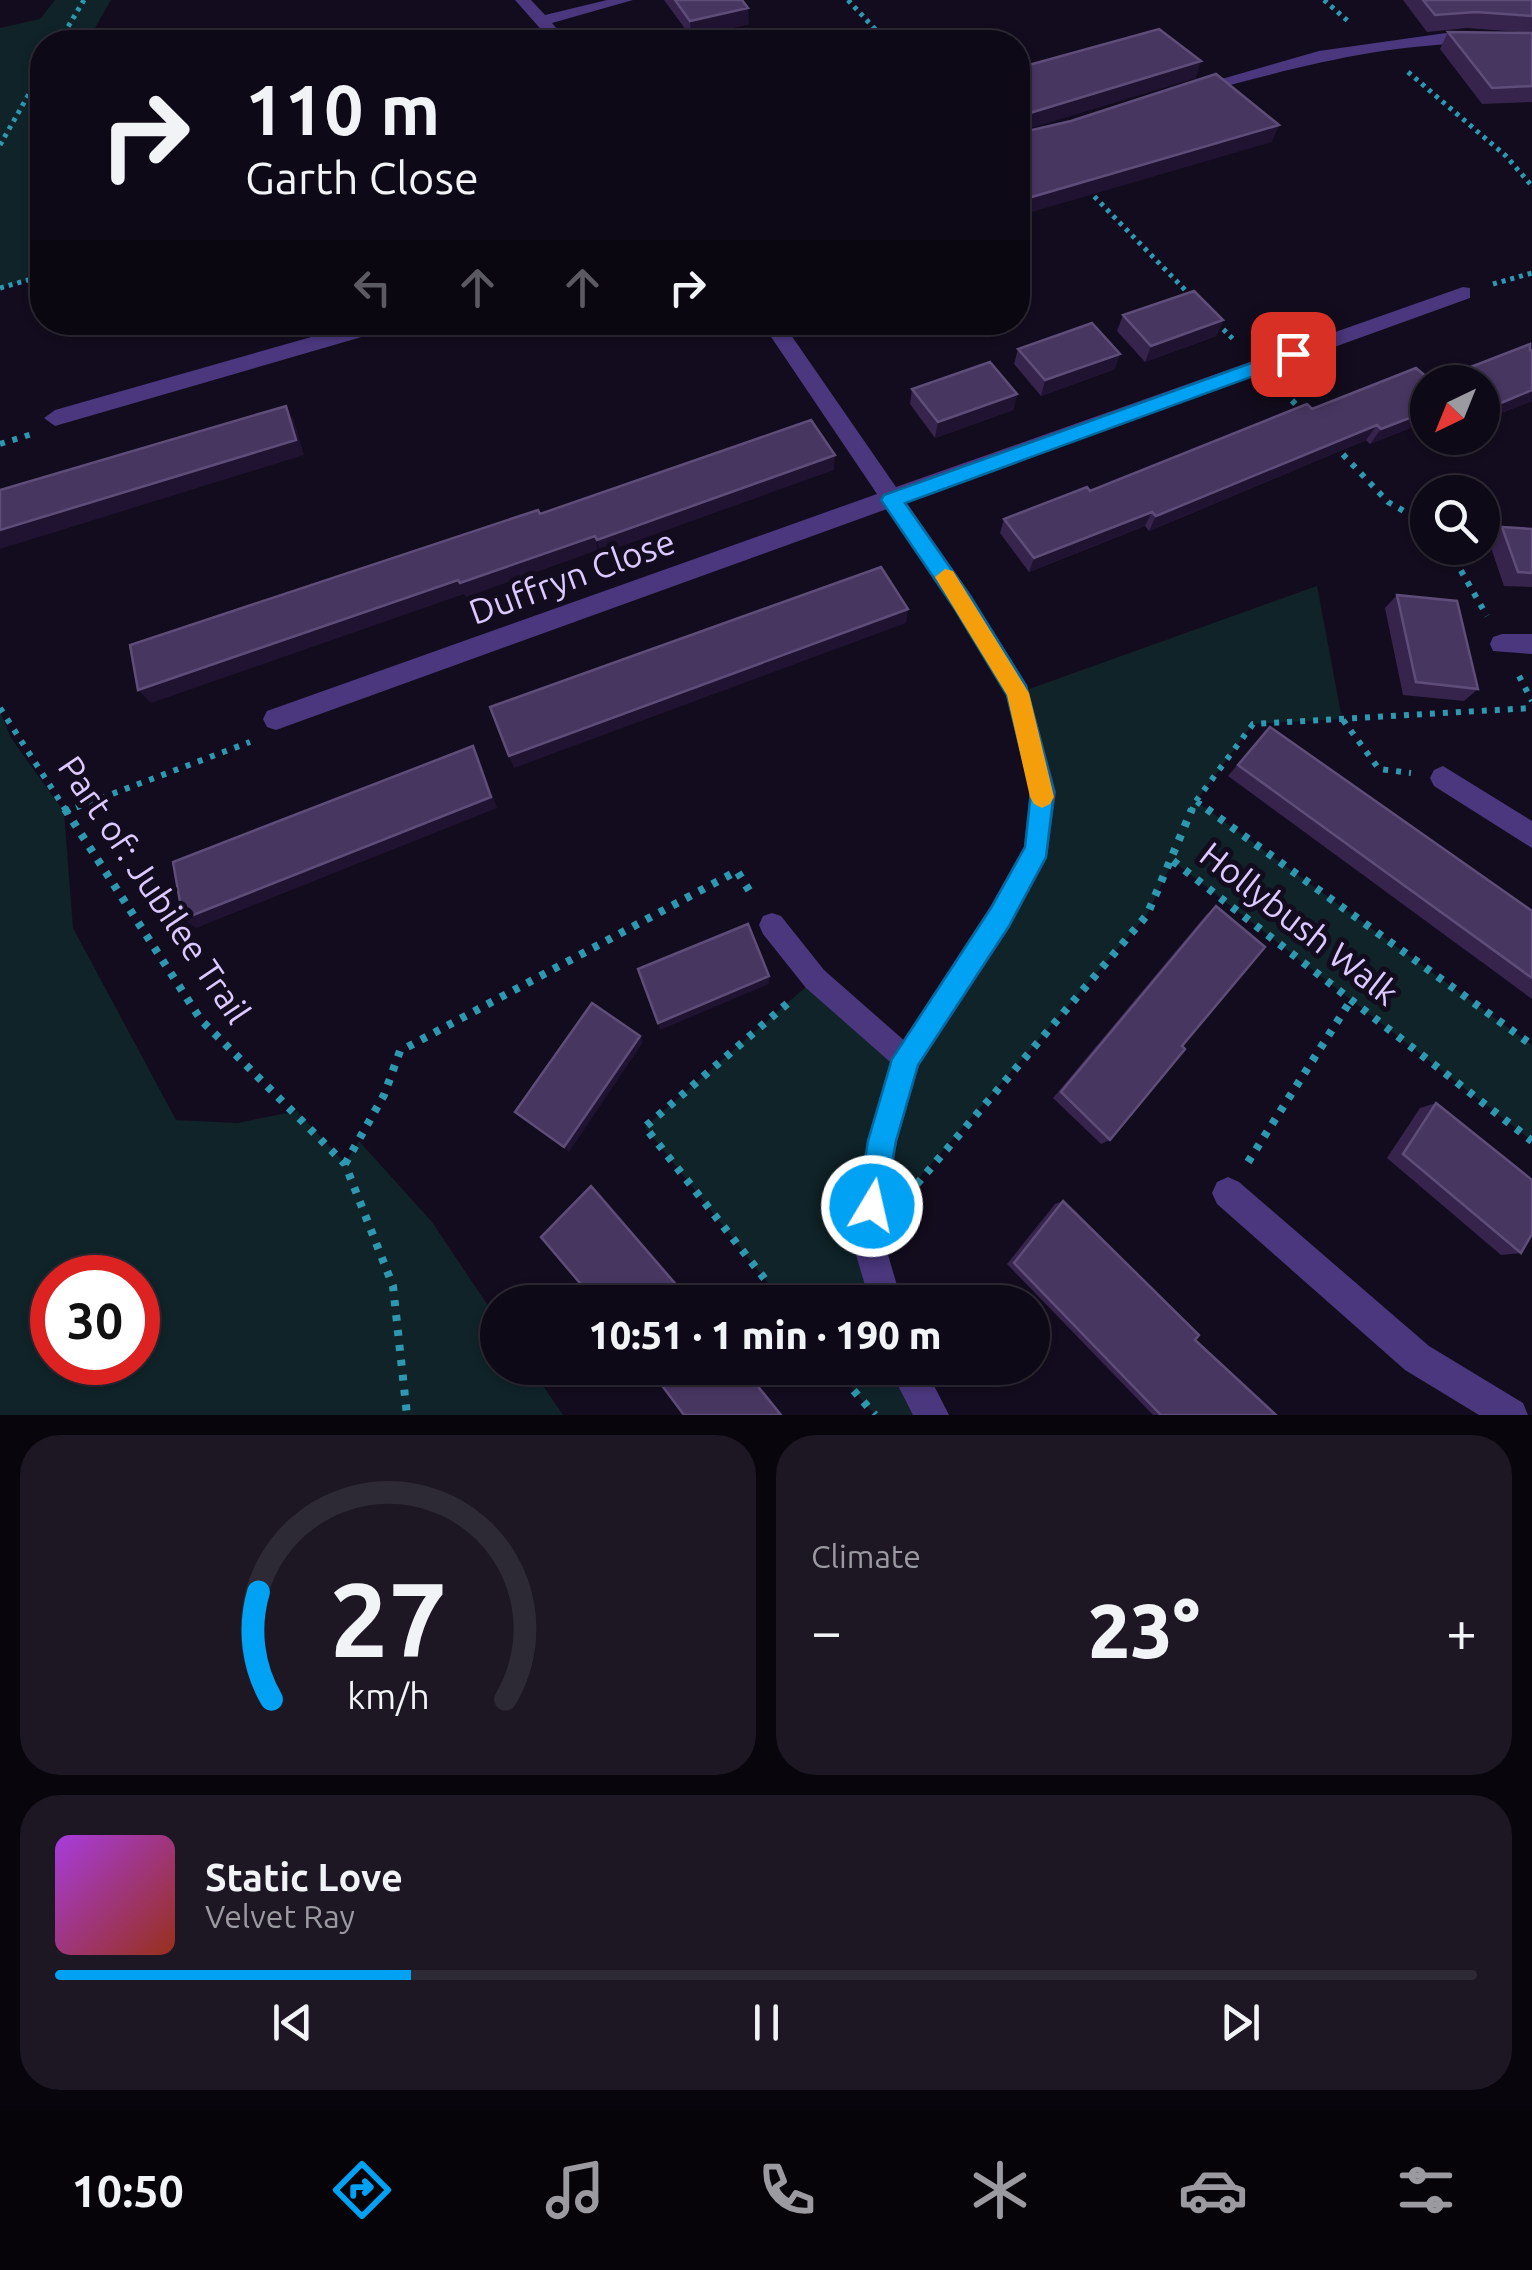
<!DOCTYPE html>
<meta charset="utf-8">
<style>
:root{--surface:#0e0916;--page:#1c1723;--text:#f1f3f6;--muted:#9b9aa1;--line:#2e2a35;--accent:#01a1f3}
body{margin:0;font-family:Ubuntu,sans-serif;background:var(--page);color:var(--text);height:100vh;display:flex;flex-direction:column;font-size:38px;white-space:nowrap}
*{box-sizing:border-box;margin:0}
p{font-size:32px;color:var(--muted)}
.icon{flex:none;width:55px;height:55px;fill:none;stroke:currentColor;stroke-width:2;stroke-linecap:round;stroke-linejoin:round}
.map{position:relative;height:1415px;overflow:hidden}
.sheet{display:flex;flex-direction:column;gap:20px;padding:20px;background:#08050c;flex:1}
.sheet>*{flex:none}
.guide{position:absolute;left:30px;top:30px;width:1000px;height:305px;border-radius:40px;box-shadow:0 2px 8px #0004,0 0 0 2px var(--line);background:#0e0916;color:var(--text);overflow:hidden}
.needle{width:65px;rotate:223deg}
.fabs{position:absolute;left:1410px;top:365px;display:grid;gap:20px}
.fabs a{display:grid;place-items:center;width:90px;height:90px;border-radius:50%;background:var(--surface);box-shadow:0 2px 8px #0004,0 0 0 2px var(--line);font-size:50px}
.speed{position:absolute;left:30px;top:1255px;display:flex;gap:20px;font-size:50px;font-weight:700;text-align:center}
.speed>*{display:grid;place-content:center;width:130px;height:130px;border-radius:50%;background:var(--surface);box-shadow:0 2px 8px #0004,0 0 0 2px var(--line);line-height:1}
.speed .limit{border:15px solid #d22;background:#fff;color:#111}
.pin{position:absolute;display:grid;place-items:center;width:85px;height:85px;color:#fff;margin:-42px;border-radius:20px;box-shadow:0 5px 15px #0006}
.me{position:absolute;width:110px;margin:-55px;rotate:9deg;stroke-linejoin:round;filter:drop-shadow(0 0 8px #0008)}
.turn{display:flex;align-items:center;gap:35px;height:210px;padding:0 50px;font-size:45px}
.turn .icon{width:130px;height:130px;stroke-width:2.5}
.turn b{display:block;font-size:70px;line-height:85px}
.lanes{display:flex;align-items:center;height:95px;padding:0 50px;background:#0003;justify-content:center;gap:50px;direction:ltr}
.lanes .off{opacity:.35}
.big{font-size:75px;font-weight:800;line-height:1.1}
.sheet .tile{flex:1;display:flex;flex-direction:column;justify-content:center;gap:15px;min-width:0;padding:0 35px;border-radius:40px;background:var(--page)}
.sheet .dial{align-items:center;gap:0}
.dial svg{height:260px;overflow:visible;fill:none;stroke:var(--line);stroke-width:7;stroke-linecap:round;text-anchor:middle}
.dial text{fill:var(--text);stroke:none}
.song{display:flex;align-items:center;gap:30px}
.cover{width:120px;height:120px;border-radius:15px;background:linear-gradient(135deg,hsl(280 70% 55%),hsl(10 70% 35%))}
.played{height:10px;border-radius:5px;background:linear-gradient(90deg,var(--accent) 25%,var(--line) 25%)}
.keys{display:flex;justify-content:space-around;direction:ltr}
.heat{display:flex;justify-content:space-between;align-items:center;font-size:55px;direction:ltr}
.sheet .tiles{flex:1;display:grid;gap:20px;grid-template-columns:1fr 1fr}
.tile:last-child{grid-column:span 2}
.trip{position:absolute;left:480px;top:1285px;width:570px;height:100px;border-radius:50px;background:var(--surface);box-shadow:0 2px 8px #0004,0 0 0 2px var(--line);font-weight:800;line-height:100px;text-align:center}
.tab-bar{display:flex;height:160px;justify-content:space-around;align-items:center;background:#060409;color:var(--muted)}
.tab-bar .icon{width:70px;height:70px}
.tab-bar .on{color:var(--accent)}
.tab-bar b{font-size:45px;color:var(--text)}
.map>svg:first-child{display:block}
.green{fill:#0f2328;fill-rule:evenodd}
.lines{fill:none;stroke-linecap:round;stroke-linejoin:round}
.path-far2{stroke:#2d98af;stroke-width:5;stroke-dasharray:4 5;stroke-linecap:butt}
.path-far1{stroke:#2d98af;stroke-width:6;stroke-dasharray:5 8;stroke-linecap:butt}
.path{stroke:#2d98af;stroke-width:8;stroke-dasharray:6 9;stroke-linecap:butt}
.lane{fill:#4a377d;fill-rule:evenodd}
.street{fill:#4a377d;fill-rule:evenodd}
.wall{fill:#36244c}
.shaded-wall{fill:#201332}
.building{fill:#473660;stroke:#5f4d79;stroke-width:2.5}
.route{fill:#01a1f3;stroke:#01699e;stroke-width:2.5}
.slow{fill:#f59e0b}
.labels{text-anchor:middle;stroke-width:10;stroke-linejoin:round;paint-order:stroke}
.street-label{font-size:35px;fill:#dcc9ff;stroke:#130c1e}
</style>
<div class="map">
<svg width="1532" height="1415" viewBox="0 0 1532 1415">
<rect width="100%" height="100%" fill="#130c1e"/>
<!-- green -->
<path class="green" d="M55,0H111L87,42H42V276L0,288V28L40,19Z
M1317,586L1342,719L1253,724L1196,801L1532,1045V1141L1173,861L1147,915L867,1238L886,1302H783L645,1127L815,979L905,1058L1037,849L1018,693Z
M0,711L11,738L64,812L73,928L176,1120L237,1123L297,1111L345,1163L359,1141L432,1222L497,1319L498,1368H531L563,1415H0ZM52,1278H138V1362H52Z
M834,1368H906L932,1415H875Z"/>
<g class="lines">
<!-- path-far2 -->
<path class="path-far2" d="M848,0L887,42
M1324,0L1349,22
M59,42L84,0
M1408,72L1506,156L1532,186
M0,145L42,71
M1088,190L1191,296
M1493,284L1532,273
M0,288L42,276
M1217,323L1236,342"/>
<!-- path-far1 -->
<path class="path-far1" d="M1283,391L1302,411
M0,444L32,434
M1334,445L1388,502L1428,525
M1448,548L1487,616
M1519,676L1532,701
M0,708L67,812
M1343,720L1379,769L1411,773
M1196,801L1253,724L1532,708
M64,812L250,742
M1191,812L1196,801L1211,812"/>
<!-- path -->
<path class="path" d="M65,809L201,1020L345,1164L393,1286L407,1415
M1207,809L1532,1045
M64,812L71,809
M1173,861L1532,1141
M1248,1162L1351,1000
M345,1164L384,1095L400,1051L737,871L752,895
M917,1184L1147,915L1192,809
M783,1302L645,1127L789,1002
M834,1368L875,1415"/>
<!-- lane -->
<path class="lane" d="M772,913L781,916L824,970L915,1050L919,1059L915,1068L906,1072L897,1068L806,988L763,934L759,925L763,916Z"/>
<!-- street -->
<path class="street" d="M515,0H531L545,15L607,0H633L552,23L568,42H552Z
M1446,33L1532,36V46C1409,35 1312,64 1195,94L1187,89L1319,51Z
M1463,287L1470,288V298L906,502L971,595L1027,685L1056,792L1047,858L1010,927L919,1066L897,1141L883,1238L902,1302H870L851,1238L867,1141L891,1059L990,907L1024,847L1030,792L1006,695L955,609L887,509L276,730L267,727L263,719L267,711L877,494L761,322H782L896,487Z
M364,322H399L396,327L55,426L44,418L55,410Z
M1502,634H1532V654L1493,651L1490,644L1493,637Z
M1443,766L1532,821V848L1434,786L1430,778L1434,770Z
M1228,1177L1239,1182L1429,1346L1523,1403L1528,1415H1479L1405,1370L1217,1204L1212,1193L1217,1182Z
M889,1368H925L949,1415H913Z"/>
</g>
<!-- wall -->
<path class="wall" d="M664,0H742L749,24L691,37Z
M1403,0H1532V33L1467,28L1427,32Z
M1448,32L1532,33V102L1482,104L1440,49Z
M1123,315L1223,320L1216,336L1145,362L1117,331Z
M1018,349L1115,369L1041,396L1014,364Z
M1532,350V401L1488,418L1482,413V382H1453L1463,370Z
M1428,382V421L1370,444L1366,440L1149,531L1145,526L1029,572L1000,533L1004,519L1090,491L1312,409Z
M912,389L1017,394L1013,410L935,438L910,404Z
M1502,527L1532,529V587L1504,586L1489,542Z
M1397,595L1478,689L1464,701L1403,695L1385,608Z
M1270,727L1532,911V999L1228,776Z
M1216,906L1182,1046L1110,1140L1101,1144L1053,1098L1206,915Z
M1436,1103L1521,1253L1501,1255L1387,1158L1420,1108Z
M1063,1201L1195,1340L1276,1415H1153L1007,1264L1055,1204Z"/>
<!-- shaded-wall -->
<path class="shaded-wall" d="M748,8L749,24L691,37L690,21Z
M1201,61L1196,78L1018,132L1020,116Z
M1279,125L1272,142L1018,216V201Z
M1223,320L1216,336L1145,362L1151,346Z
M1120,354L1115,369L1041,396L1045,380Z
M1532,390V401L1488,418L1501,403Z
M1017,394L1013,410L935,438L938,422Z
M286,406L294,421L304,455L0,549V530Z
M1428,411V421L1370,444L1381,429Z
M1377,425L1366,440L1149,531L1156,516Z
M835,455L834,470L600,554L597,540Z
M1152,512L1145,526L1029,572L1034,558Z
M595,536L598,550L466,597L464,594L151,703L138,690L458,580Z
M908,609L906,623L514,768L509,756Z
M473,746L479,758L497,808L196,928L183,919Z
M769,976V984L660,1030L658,1023Z
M640,1036L643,1042L569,1152L564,1147Z
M591,1186L596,1189L693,1302H691Z
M743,1368H745L783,1415H781Z"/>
<!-- building -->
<path class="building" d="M675,0H742L748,8L690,21Z
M1423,0H1532V16L1476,12L1435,15Z
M1159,29L1201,61L1020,116L1019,133L1071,121L1216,74L1279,125L1018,201V68Z
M1448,32L1532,33V86L1492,88Z
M1194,291L1223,320L1151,346L1123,315Z
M1092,323L1120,354L1045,380L1018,349Z
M1530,344V350H1532V390L1501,403L1482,387V382H1477L1463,370Z
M990,362L1017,394L938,422L912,389Z
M1416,368L1433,382H1428V411L1381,429L1377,425L1156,516L1152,512L1034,558L1004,519L1087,487L1090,491L1307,404L1312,409Z
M286,406L296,440L0,530V490Z
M811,420L835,455L597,540L595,536L460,583L458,580L138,690L130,645L538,510L540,514Z
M1502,527L1532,529V573L1518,572Z
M881,567L908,609L509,756L490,707Z
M1397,595L1457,601L1478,689L1416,682Z
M1270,727L1532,911V978L1238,765Z
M473,746L491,797L183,919L173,862Z
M1216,906L1265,947L1182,1046L1185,1049L1110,1140L1061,1092Z
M748,924L769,976L658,1023L638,969Z
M592,1003L640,1036L564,1147L515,1112Z
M1436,1103L1532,1180V1234L1521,1253L1403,1154Z
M591,1186L691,1302H596L541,1237Z
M1063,1201L1199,1335L1195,1340L1276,1415H1161L1014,1263Z
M649,1368H743L781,1415H684Z"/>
<!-- route -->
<path class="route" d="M1293,348L1302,354L1300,359L905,503L970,596L1026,686L1054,792L1046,857L1009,926L918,1065L896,1141L882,1216L872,1220L862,1216L858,1206L868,1141L892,1059L991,908L1025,847L1031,792L1007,695L955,609L881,500L884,495Z"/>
<!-- slow -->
<path class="slow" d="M945,569L953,571L1029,693L1054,797L1050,804L1042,808L1034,804L1030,797L1007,695L935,577Z"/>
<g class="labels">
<!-- street labels -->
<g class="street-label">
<text transform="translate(572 577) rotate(-20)" y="12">Duffryn Close</text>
<text transform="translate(154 890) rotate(56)" y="12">Part of: Jubilee Trail</text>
<text transform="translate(1299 924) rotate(38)" y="12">Hollybush Walk</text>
</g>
</g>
</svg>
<div class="fabs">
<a><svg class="needle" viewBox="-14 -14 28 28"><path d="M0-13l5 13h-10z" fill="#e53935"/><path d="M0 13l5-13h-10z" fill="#9b9aa1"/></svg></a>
<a><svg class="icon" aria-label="search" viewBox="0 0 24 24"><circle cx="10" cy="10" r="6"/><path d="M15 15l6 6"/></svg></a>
</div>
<div class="speed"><div class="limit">30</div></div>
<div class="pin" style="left:1293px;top:354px;background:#d93025"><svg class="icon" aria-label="arrive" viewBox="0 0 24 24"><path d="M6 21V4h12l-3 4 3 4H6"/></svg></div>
<svg class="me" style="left:872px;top:1206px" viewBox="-20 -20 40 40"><circle r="17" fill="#01a1f3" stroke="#fff" stroke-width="3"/><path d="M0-11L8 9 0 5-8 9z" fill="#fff"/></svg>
<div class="trip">10:51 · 1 min · 190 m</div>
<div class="guide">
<div class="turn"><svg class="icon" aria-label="right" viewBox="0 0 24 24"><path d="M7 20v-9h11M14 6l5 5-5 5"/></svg><div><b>110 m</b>Garth Close</div></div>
<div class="lanes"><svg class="icon off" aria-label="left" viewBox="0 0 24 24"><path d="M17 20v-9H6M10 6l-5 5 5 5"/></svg><svg class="icon off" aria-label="ahead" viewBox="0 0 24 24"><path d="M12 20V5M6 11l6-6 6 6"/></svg><svg class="icon off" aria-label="ahead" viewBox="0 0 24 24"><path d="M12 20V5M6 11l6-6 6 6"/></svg><svg class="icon" aria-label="right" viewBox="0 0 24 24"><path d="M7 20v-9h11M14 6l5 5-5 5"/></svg></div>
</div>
</div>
<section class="sheet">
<div class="tiles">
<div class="tile dial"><svg viewBox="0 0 100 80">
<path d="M14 69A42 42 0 1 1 86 69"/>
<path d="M14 69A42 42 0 0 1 10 36" stroke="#01a1f3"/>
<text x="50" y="56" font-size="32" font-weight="700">27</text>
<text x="50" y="72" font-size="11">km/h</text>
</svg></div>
<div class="tile"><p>Climate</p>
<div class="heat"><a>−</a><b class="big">23°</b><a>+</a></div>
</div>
<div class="tile">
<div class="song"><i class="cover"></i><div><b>Static Love</b><p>Velvet Ray</p></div></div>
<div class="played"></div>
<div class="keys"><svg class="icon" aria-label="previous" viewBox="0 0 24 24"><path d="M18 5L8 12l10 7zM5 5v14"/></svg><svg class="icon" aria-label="pause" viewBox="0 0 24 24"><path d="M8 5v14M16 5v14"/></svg><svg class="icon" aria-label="next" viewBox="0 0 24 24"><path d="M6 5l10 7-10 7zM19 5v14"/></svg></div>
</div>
</div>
</section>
<nav class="tab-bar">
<b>10:50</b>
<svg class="icon on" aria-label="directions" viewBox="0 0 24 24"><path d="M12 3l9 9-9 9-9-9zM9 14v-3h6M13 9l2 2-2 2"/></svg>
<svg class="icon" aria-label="music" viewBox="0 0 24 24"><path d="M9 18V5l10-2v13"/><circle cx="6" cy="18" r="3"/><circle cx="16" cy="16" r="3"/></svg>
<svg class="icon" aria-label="phone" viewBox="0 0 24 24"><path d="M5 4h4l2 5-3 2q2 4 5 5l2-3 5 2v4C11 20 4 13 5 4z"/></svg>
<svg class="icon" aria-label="climate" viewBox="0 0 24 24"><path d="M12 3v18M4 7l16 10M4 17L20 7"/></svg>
<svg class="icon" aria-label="car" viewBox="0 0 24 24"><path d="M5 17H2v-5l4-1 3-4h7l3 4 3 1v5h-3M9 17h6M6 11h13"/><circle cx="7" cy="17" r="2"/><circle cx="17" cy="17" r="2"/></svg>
<svg class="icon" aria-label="filters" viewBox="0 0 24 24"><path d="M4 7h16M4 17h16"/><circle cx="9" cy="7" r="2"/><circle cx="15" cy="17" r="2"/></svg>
</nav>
